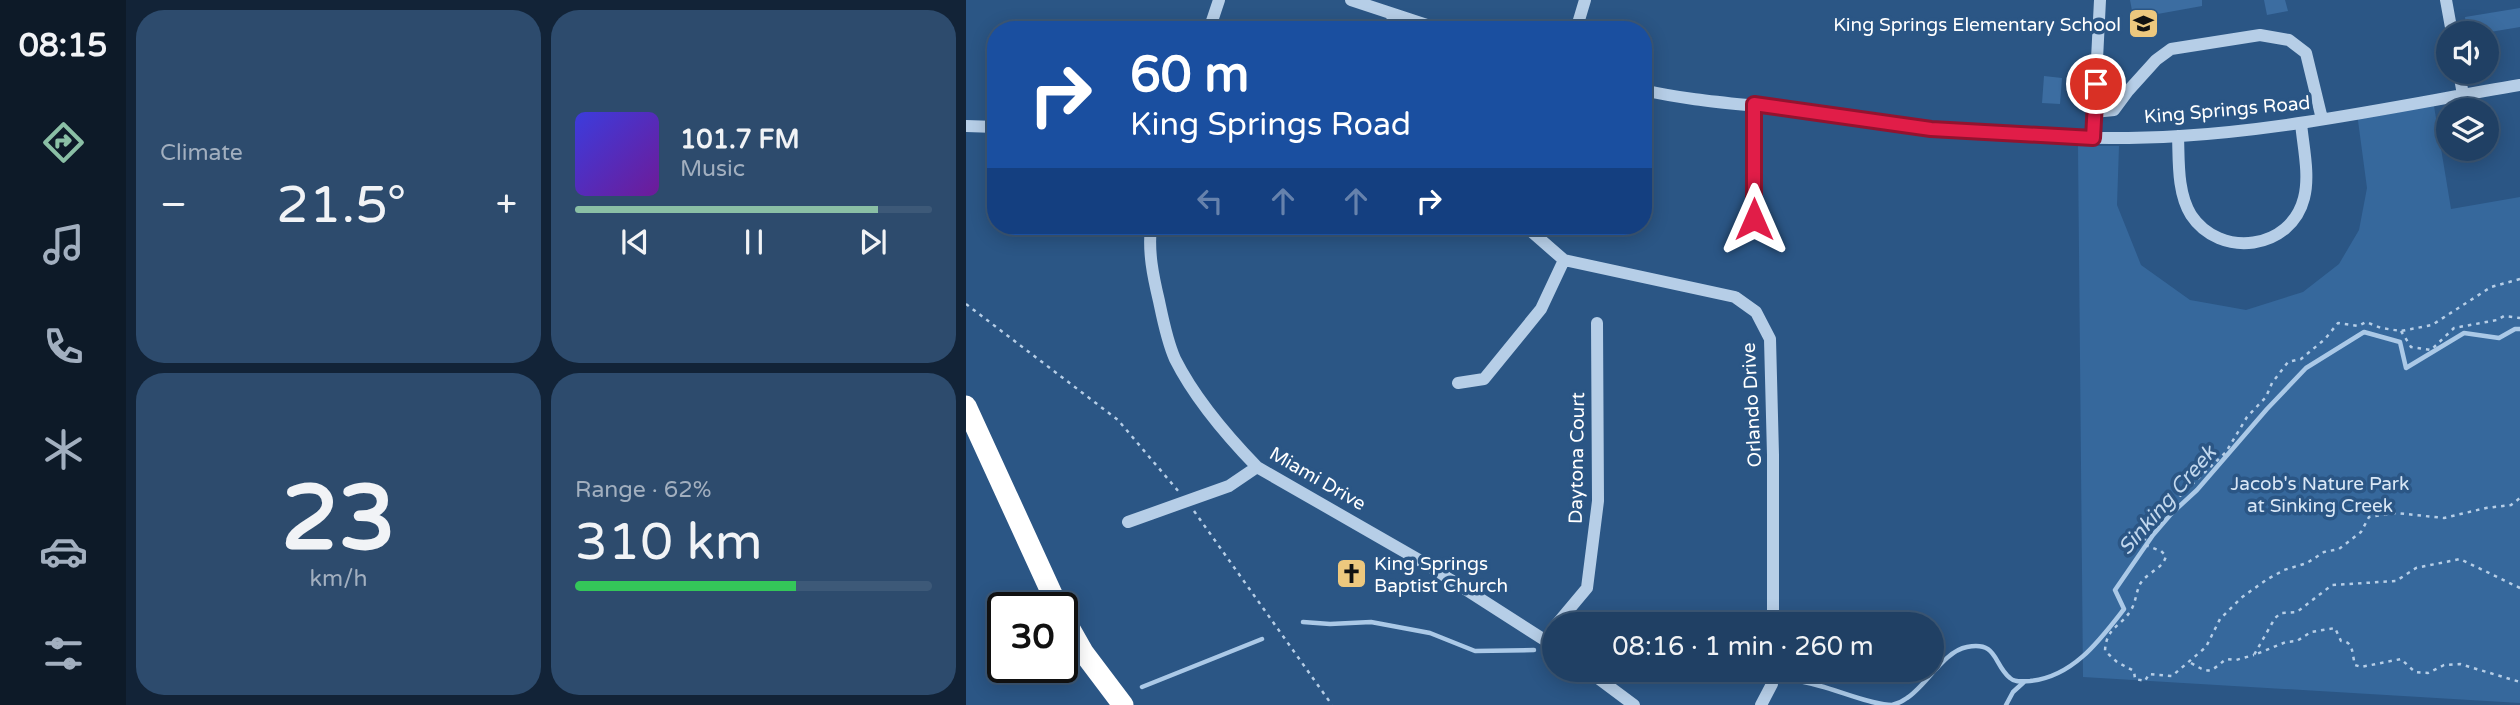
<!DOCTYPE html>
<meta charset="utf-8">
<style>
:root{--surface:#204064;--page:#2d4b6d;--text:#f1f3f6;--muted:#a2afbf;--line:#3d5978;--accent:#8abfa5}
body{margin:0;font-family:"Varela Round",sans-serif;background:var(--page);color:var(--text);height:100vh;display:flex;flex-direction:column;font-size:26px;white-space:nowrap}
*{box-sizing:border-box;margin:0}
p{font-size:23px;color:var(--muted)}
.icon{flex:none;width:38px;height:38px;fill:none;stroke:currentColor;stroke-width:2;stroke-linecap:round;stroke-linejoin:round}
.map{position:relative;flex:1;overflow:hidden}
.sheet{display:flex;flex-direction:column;gap:10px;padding:10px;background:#122337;width:840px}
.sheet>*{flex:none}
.guide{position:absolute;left:21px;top:21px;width:665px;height:214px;border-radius:28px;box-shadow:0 4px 18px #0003,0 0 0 2px var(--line);background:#1a4fa0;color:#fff;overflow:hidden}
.controls{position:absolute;left:1470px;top:21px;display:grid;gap:14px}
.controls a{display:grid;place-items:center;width:63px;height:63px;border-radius:50%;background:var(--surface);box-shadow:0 4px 18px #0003,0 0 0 2px var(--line);font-size:35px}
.speed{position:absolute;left:21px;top:592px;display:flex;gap:14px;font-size:35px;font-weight:700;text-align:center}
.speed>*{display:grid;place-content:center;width:91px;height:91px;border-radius:50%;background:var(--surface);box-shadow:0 4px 18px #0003,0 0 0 2px var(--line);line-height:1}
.speed .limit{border:4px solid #111;border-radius:10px;background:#fff;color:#111}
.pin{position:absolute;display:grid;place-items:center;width:60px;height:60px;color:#fff;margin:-30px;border:4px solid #fff;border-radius:50%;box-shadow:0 2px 7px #0007}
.me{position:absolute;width:77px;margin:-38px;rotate:0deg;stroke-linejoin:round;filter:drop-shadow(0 0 5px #0008)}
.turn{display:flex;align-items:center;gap:24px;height:147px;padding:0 28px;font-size:32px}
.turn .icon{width:91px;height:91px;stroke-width:2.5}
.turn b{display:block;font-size:49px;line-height:60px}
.lanes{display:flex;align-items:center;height:66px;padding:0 28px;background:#0003;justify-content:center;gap:35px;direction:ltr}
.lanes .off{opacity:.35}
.big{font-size:52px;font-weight:600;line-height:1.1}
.sheet .card{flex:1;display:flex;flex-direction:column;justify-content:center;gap:10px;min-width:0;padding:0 24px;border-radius:28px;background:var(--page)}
.sheet .dial{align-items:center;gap:0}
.dial b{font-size:91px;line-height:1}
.song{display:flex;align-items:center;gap:21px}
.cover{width:84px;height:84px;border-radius:10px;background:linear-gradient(135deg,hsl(240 70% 55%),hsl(280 70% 35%))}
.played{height:7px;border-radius:4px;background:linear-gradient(90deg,var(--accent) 85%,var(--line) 85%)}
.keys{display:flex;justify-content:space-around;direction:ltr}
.heat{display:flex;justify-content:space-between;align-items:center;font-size:38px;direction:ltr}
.charge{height:10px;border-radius:5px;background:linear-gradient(90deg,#34c759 62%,var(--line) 0)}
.sheet .tiles{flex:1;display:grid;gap:10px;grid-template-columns:repeat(2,1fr)}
.trip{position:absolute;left:576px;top:612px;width:402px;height:70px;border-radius:35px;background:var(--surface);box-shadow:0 4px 18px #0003,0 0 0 2px var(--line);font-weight:600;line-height:70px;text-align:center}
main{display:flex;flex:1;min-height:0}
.tab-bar{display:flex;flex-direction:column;width:126px;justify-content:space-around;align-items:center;background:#0d1a28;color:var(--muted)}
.tab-bar .icon{width:49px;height:49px}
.tab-bar .on{color:var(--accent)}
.tab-bar b{font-size:32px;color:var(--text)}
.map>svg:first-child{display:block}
.green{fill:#36689c}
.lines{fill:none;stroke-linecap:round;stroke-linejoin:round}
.stream{stroke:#abc9e7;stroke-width:4.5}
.building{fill:#3c6da1}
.path{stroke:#b6cee7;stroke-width:2.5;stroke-dasharray:3.5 5;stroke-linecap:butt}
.minor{stroke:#b6cee7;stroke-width:12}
.highway{stroke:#fff;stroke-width:21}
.route-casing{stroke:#92132f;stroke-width:18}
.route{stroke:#e11d48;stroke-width:12}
.labels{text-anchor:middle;stroke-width:7;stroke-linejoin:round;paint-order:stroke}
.poi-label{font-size:19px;fill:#fff;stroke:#2b5685;text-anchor:end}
.street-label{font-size:19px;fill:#fff;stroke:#2b5685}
.park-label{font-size:19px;fill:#d9e7f6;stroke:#2b5685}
.water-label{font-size:21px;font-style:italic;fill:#c2d8ee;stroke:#2b5685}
</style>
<main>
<nav class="tab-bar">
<b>08:15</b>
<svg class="icon on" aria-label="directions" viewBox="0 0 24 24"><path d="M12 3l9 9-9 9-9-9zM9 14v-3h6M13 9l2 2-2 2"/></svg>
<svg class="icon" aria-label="music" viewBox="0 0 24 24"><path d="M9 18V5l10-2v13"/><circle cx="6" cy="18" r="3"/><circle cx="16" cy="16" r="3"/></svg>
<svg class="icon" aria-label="phone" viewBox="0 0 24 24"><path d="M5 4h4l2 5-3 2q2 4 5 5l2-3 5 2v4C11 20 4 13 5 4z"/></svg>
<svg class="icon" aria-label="climate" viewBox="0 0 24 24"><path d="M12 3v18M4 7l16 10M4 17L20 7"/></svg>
<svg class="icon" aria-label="car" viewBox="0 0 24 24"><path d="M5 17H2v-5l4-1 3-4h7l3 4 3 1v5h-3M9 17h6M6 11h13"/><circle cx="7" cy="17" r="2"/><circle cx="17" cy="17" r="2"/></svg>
<svg class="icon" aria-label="filters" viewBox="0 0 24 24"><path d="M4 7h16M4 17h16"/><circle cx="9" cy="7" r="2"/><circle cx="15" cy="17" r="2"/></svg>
</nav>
<section class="sheet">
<div class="tiles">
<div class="card"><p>Climate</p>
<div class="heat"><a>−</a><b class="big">21.5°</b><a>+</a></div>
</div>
<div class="card">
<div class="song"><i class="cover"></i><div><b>101.7 FM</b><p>Music</p></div></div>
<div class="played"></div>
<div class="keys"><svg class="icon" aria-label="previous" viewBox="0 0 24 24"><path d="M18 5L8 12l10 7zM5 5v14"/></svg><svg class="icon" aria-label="pause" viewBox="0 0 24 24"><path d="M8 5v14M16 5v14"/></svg><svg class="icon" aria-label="next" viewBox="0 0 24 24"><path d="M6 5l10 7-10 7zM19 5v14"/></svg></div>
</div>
<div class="card dial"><b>23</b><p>km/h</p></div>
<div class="card"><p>Range · 62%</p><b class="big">310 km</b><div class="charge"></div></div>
</div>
</section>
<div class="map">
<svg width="1554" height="705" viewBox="0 0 1554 705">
<rect width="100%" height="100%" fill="#2b5685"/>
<!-- green -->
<path class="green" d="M1467,100L1485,209L1554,197V703L1117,677L1112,146H1153L1151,205L1175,265L1224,300L1280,310L1337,292L1373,264L1393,230L1401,188L1391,113Z"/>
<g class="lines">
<!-- stream -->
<path class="stream" d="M337,622L364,624L405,622L464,633L509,651L568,650
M776,670C802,676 829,679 854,686C874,691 906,705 926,705C930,704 937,701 941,698C960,686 978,651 1001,647C1032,641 1027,664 1044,678C1049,683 1058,681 1064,681C1107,677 1134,640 1158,609L1149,590L1187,535L1205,514L1231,490L1301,409L1340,368L1398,332L1434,342L1440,368L1498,333L1533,338L1549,329H1554
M176,687L296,639
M1040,705L1047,692L1058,682"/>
</g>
<!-- building -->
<path class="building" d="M1164,0H1236V6L1186,15L1190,33L1171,37Z
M1298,0H1319L1322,11L1301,15Z
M1554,8V27L1518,33H1501L1499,17Z
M1078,76L1096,78L1094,104L1076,103Z"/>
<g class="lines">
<!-- path -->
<path class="path" d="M1554,279L1525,287L1466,325L1435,331L1415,328L1400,322L1392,326L1372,323L1359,339L1335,359L1322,362L1306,383L1300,397L1281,417L1260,452L1214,496L1206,511L1193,517L1179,532V545L1195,551L1200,556C1197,569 1181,572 1174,584C1170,592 1170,602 1165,610C1155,627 1140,627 1139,651L1151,662L1168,671L1169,679L1179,681L1183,674L1206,676L1240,647L1254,619L1275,598L1300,580L1318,570L1341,563L1358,552L1373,549L1395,532L1403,517L1430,513L1478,518L1520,508L1545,505L1554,498
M0,304L152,420L213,492
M1435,331L1445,347L1465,350L1488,328L1531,320L1538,316L1554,318
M228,511L366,705
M1554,588L1494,559L1450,568L1430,581L1366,585L1331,612L1315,613L1309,618L1288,655L1320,642L1331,641L1345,632L1369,628L1375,641C1388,641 1386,655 1389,665L1395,667L1435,659L1449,672L1462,673L1478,665L1494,664L1554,682
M1225,663C1244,674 1243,673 1260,659L1270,660L1288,655"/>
<!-- minor -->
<path class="minor" d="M385,0L476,30
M1480,0L1486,33
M243,30L253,0
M423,30L428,15
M610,30L619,0
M1493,72L1497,95
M677,90C729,102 782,104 834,111C960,128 1086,144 1214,136C1328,129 1441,104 1554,85
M1128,112L1148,110L1162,91L1190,60L1205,49L1294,35L1323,40L1340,53L1356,119
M0,126L30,127
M1212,136C1213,161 1211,192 1225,215C1254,259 1325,250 1338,198C1344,175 1337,146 1335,123
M1127,138L1134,0
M788,219V104
M185,226C182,252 187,276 193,301C197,320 201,341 209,359C229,399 260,435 291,467L460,564L588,646
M559,226L598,260L769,297L790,312L804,339L807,455V625
M492,383L518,379L575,309L598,260
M162,522L263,486L291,467
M590,625L621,588L632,501L631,323
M621,670L668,705
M795,705L806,684V670"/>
<!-- highway -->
<path class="highway" d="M0,406L92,607
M96,615L117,652L157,705"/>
</g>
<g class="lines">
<defs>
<path id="route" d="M788,219V104L965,129L1127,138L1130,84"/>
</defs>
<!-- route casing -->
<use href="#route" class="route-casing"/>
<!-- route -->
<use href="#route" class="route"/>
</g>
<!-- icons -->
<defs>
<symbol id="school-square" viewBox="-11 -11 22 22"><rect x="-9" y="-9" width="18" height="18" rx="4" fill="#edc87e" stroke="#2b5685"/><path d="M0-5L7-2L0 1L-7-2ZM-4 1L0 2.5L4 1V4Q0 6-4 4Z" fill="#111"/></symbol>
<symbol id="church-square" viewBox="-11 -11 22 22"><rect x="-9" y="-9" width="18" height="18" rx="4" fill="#edc87e" stroke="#2b5685"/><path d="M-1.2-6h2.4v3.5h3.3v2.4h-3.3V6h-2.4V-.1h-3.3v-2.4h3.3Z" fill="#111"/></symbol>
</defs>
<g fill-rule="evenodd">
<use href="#school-square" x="1160" y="6" width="35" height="35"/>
<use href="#church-square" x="368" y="556" width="35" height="35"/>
</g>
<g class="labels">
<!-- poi labels -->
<g class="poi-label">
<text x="1155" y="31">King Springs Elementary School</text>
<text x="408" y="570" text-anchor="start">King Springs<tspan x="408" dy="22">Baptist Church</tspan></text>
</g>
<!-- street labels -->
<g class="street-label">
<text transform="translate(1261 109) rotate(-5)" y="7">King Springs Road</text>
<text transform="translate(785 405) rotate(-93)" y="7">Orlando Drive</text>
<text transform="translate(610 458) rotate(-89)" y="7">Daytona Court</text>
<text transform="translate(352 478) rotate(30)" y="7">Miami Drive</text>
</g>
<!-- park labels -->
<g class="park-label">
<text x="1354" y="490">Jacob's Nature Park<tspan x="1354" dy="22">at Sinking Creek</tspan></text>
</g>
<!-- water labels -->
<g class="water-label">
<text transform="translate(1201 500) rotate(-49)" y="7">Sinking Creek</text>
</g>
</g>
</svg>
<div class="controls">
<a><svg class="icon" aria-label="sound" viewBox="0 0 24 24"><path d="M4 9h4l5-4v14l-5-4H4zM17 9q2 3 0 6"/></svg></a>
<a><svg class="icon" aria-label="layers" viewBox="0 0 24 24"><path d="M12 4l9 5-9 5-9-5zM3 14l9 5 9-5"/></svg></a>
</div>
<div class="speed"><div class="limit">30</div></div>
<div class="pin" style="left:1130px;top:84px;background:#d93025"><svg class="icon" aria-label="arrive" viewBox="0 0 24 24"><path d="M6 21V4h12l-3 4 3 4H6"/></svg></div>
<svg class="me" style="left:788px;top:219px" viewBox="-20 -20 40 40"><path d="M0-17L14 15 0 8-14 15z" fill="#e11d48" stroke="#fff" stroke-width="4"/></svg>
<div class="trip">08:16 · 1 min · 260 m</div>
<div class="guide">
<div class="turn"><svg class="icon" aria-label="right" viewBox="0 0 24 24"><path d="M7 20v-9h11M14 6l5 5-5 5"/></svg><div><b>60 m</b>King Springs Road</div></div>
<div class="lanes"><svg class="icon off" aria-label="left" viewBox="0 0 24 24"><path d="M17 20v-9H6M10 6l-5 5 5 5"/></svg><svg class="icon off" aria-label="ahead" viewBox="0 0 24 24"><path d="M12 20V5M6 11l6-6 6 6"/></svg><svg class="icon off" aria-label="ahead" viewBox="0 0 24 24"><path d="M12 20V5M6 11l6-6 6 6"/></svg><svg class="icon" aria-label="right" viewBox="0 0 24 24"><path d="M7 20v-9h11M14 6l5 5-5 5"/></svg></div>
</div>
</div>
</main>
